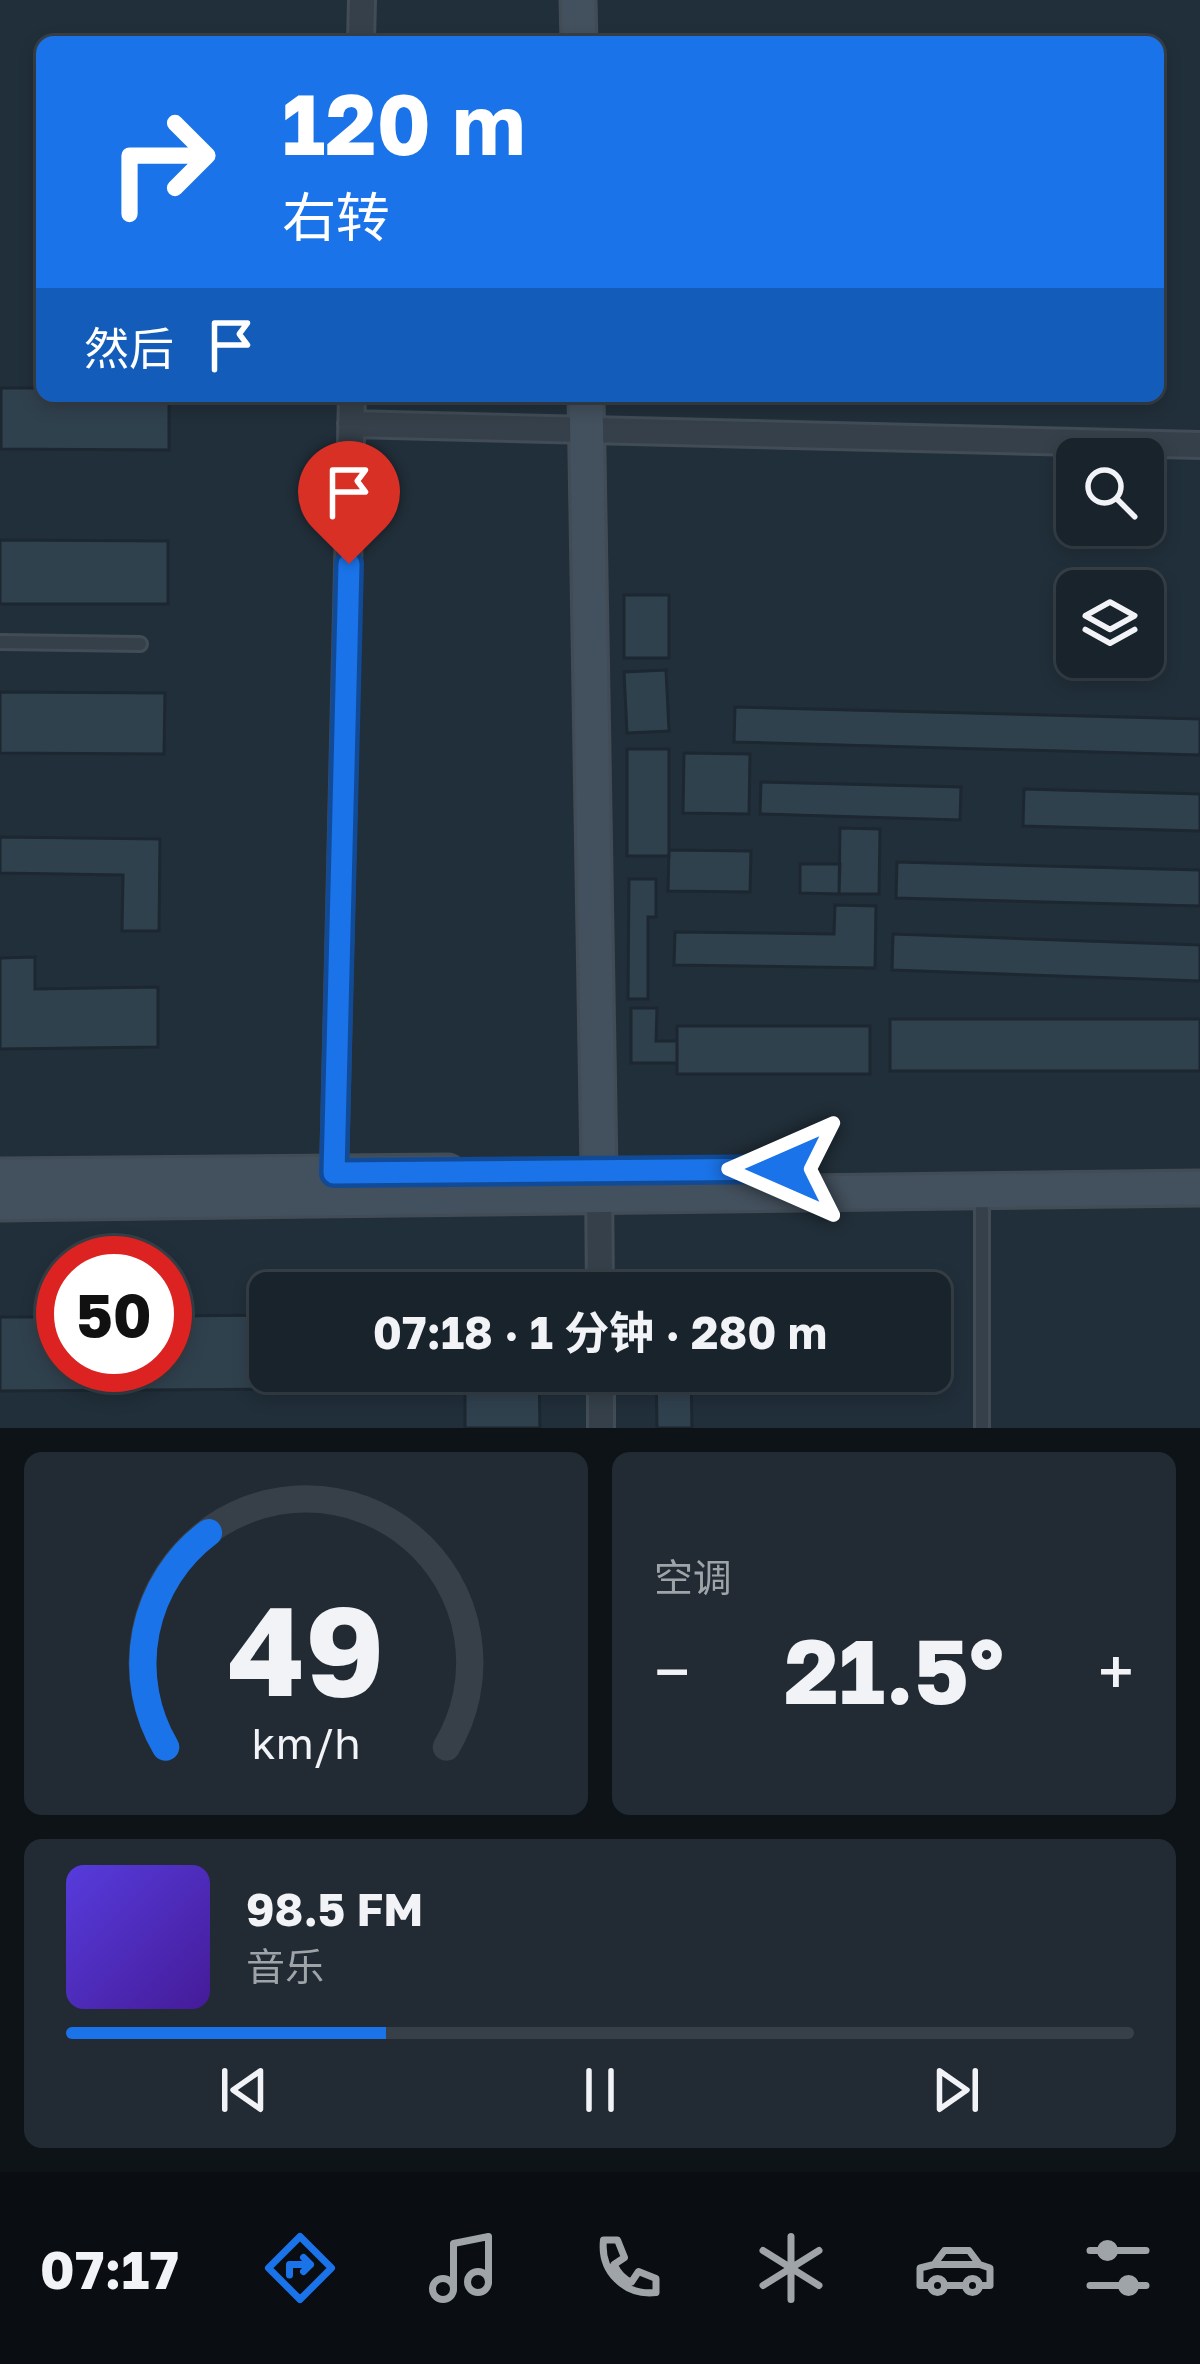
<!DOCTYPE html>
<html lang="zh">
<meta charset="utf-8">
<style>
:root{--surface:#19232c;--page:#222b34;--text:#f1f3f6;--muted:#9fa4a9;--line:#374048;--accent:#1a73e8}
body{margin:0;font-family:"Golos Text","Noto Sans SC",sans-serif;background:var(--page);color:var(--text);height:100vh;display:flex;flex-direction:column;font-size:45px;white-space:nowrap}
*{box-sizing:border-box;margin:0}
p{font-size:39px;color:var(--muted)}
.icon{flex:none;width:66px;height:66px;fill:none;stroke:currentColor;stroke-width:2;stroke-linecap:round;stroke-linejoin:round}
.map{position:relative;height:1428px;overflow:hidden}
.details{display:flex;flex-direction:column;gap:24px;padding:24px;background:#0e1318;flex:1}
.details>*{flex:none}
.top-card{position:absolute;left:36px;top:36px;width:1128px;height:366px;border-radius:18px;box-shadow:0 6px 18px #0003,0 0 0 3px var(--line);background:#1a73e8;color:#fff;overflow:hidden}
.buttons{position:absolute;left:1056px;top:438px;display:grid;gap:24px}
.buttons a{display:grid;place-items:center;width:108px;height:108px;border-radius:18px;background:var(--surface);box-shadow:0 6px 18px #0003,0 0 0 3px var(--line);font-size:60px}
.speed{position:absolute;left:36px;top:1236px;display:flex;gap:24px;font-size:60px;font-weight:700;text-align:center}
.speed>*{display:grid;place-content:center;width:156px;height:156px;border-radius:50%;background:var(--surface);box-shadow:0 6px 18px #0003,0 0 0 3px var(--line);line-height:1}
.speed .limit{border:18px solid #d22;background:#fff;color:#111}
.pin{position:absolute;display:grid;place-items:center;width:102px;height:102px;color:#fff;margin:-123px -51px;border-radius:50% 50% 50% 0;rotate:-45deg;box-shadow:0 0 12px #0007}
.pin .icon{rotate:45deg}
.me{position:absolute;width:132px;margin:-66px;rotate:270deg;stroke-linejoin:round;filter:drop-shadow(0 0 9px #0008)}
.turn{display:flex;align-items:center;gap:42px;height:252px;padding:0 48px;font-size:54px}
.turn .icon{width:156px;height:156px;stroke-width:2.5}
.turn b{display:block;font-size:84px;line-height:102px}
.then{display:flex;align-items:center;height:114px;padding:0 48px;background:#0003;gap:24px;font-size:45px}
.big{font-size:90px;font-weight:700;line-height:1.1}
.details .card{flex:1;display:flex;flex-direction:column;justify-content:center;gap:18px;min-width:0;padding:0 42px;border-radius:18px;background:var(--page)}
.details .dial{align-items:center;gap:0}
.dial svg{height:312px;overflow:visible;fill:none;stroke:var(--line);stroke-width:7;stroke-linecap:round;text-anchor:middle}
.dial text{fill:var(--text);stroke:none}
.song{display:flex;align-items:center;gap:36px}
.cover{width:144px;height:144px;border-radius:18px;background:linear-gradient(135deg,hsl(250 70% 55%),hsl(260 70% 35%))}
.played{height:12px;border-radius:6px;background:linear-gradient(90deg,var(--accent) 30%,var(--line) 30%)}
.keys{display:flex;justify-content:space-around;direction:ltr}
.heat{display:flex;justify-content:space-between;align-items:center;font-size:66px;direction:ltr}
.details .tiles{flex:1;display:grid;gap:24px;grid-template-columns:1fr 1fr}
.card:last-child{grid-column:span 2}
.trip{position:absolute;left:249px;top:1272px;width:702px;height:120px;border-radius:18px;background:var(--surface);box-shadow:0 6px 18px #0003,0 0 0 3px var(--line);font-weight:700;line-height:120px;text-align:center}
.dock{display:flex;height:192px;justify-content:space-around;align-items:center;background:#0a0e12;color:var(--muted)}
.dock .icon{width:84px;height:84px}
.dock .active{color:var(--accent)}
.dock b{font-size:54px;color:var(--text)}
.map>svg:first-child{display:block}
.building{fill:#30414e;stroke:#1c2731;stroke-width:3}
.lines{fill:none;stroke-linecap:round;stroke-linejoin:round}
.lane-casing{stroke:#414c56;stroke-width:18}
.street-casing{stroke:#414c56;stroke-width:30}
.secondary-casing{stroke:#414c56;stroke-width:39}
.lane{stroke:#35404a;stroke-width:12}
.street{stroke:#35404a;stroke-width:24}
.secondary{stroke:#43505d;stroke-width:33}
.route-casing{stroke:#114b97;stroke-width:30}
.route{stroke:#1a73e8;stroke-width:21}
</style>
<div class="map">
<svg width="1200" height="1428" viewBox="0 0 1200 1428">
<rect width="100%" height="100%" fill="#212f3a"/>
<!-- building -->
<path class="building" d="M1,388H42V396H169V450L1,449Z
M0,540L168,541V604H0Z
M624,595H669V658H624Z
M666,670L669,731L627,733L624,672Z
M0,692L165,693L164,754L0,753Z
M735,707L1200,719V755L734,742Z
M627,749H669V856H627Z
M684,753L750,754L749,814L683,813Z
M761,782L961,787L960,820L760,814Z
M1024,789L1200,794V831L1023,826Z
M840,828L880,829L879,894H839Z
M0,837L160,839L159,931H122L123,875L0,873Z
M669,850L751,851L750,892L668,891Z
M897,862L1200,870V906L896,898Z
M800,864H840L839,894L800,893Z
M629,879H656V917H648V999H628Z
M835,905L876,906L875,968L674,965L675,932L834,934Z
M893,934L1200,945V981L892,970Z
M35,957V989L158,987V1047L0,1049V958Z
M631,1008H657L656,1041H677V1063H631Z
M890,1019H1200V1071H890Z
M677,1026H870V1074H677Z
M270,1315V1371H539L540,1428H465V1388L0,1391V1317H63V1365H165V1316Z
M656,1371H691L692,1428H657Z"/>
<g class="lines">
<defs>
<path id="lane" d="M0,642L140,644
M982,1428V1195"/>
<path id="street" d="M361,42L362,0
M351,424L1200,445
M334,1173L352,396
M599,1179L600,1293
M601,1371V1428"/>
<path id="secondary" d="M578,0L579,42
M586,396L599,1170
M0,1176L448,1172
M0,1203L1200,1188"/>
</defs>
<!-- lane casing -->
<use href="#lane" class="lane-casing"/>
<!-- street casing -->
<use href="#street" class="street-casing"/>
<!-- secondary casing -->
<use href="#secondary" class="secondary-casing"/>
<!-- lane -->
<use href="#lane" class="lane"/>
<!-- street -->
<use href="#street" class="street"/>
<!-- secondary -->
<use href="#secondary" class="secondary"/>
</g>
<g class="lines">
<defs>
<path id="route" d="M349,564L334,1173L784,1169"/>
</defs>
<!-- route casing -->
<use href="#route" class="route-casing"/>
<!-- route -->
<use href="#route" class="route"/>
</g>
</svg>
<div class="buttons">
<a><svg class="icon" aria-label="search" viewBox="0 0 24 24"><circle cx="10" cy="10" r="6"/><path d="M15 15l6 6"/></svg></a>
<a><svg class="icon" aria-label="layers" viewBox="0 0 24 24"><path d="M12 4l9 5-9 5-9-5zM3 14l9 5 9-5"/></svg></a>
</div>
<div class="speed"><div class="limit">50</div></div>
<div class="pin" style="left:349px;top:564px;background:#d93025"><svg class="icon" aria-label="arrive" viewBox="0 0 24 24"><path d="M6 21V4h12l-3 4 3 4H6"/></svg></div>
<svg class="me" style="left:784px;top:1169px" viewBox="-20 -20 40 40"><path d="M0-17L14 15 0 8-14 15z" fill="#1a73e8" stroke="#fff" stroke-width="4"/></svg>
<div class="trip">07:18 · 1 分钟 · 280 m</div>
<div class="top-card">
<div class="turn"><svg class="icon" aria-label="right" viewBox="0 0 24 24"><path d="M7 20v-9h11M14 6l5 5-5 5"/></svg><div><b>120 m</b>右转</div></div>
<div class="then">然后<svg class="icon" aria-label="arrive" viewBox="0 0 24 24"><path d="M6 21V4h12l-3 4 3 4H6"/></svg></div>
</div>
</div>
<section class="details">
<div class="tiles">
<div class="card dial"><svg viewBox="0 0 100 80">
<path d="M14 69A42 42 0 1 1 86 69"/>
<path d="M14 69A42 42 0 0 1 25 14" stroke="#1a73e8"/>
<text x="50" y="56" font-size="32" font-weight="700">49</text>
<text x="50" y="72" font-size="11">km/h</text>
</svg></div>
<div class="card"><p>空调</p>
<div class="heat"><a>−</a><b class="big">21.5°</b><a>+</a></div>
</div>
<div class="card">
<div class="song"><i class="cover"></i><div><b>98.5 FM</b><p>音乐</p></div></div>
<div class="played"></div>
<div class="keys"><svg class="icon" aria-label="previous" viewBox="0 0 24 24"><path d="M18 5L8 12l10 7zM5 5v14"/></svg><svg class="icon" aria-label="pause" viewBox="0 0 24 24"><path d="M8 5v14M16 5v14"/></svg><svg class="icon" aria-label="next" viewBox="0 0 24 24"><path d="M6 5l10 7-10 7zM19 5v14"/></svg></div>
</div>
</div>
</section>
<nav class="dock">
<b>07:17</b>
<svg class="icon active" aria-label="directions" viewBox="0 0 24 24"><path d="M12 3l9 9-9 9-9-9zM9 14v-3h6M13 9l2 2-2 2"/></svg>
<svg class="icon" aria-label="music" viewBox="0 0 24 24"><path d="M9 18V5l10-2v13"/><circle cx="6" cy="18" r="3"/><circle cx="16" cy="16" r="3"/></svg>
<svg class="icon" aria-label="phone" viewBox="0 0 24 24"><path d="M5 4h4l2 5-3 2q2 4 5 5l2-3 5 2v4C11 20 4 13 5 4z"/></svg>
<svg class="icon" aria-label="climate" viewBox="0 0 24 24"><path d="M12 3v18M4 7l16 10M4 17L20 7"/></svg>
<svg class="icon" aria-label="car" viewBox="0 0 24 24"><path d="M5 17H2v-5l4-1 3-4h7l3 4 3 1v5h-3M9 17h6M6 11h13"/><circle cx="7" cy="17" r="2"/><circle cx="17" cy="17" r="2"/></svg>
<svg class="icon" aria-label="filters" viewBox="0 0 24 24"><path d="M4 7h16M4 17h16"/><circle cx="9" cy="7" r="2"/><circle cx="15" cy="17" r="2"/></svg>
</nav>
